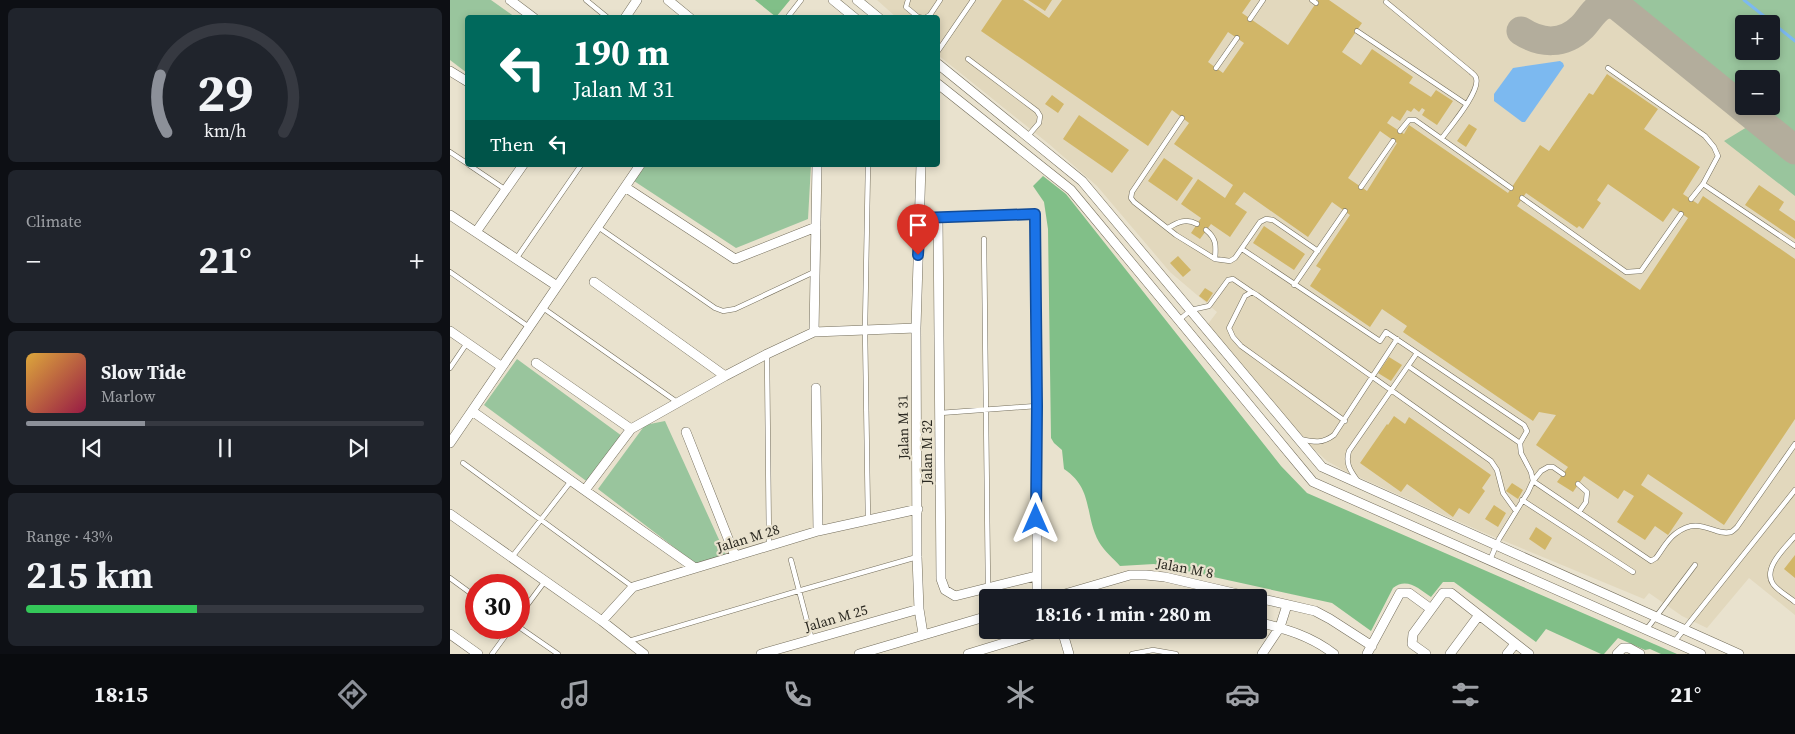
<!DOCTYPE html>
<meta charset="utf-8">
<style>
:root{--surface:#171b24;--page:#20242c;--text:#f1f3f6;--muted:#9ea1a6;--line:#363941;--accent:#8c9099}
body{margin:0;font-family:"Source Serif 4",serif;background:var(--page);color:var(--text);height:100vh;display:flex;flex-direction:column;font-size:19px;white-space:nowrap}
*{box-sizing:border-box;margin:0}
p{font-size:16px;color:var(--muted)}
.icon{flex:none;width:28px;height:28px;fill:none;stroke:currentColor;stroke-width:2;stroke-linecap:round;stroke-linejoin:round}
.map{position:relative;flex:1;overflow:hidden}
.side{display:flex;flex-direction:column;gap:8px;padding:8px;background:#0d0f14;width:450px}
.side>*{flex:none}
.banner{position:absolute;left:15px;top:15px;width:475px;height:152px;border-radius:5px;box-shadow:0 2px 8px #0003;background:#00695c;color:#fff;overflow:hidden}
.buttons{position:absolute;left:1285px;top:15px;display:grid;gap:10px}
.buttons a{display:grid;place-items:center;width:45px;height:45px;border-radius:5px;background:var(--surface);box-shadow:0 2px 8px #0003;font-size:25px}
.speed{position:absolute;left:15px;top:574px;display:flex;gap:10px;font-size:25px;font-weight:700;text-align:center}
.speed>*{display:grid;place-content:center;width:65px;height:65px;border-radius:50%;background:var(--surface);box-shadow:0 2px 8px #0003;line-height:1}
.speed .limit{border:8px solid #d22;background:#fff;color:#111}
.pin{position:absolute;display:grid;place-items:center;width:42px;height:42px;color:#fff;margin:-51px -21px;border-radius:50% 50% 50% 0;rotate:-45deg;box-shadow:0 0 5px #0007}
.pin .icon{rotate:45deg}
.me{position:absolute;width:55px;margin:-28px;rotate:0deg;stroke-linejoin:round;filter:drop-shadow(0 0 4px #0008)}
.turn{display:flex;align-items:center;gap:18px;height:105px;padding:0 25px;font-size:22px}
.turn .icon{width:65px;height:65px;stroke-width:2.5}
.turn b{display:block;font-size:35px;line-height:42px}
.then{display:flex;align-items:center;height:48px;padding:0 25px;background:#0003;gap:10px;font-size:19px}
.big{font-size:38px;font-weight:700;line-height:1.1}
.side .card{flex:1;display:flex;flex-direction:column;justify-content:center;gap:8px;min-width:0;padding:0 18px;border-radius:8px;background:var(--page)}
.side .dial{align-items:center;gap:0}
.dial svg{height:130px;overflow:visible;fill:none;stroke:var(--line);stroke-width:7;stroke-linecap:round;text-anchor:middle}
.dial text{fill:var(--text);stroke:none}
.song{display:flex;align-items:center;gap:15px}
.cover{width:60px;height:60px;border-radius:8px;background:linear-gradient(135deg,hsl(40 70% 55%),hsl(340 70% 35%))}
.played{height:5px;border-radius:2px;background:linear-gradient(90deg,var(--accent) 30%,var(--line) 30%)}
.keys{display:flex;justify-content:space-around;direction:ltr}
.heat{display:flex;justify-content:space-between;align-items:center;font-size:28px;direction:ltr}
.charge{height:8px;border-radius:4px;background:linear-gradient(90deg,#34c759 43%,var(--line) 0)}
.trip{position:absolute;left:529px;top:589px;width:288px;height:50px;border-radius:5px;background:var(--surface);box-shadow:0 2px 8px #0003;font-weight:700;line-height:50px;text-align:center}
.menu{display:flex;height:80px;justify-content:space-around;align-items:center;background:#090b0e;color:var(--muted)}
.menu .icon{width:35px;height:35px}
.menu .selected{color:var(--accent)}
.menu b{font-size:22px;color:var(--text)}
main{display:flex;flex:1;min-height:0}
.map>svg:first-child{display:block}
.built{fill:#e2d8bd;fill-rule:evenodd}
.green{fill:#99c59d;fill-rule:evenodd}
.forest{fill:#81bf88}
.water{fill:#7cb9f0}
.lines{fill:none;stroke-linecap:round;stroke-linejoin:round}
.stream{stroke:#7cb9f0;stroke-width:3}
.taxiway{stroke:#b3ad9c;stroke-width:29}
.building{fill:#d1b668;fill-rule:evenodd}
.lane-casing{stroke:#736d5b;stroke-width:5.5}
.street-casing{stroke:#736d5b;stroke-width:10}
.lane{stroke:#fff;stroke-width:4.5}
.street{stroke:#fff;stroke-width:9}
.route-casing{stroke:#114b97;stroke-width:12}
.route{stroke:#1a73e8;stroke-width:9}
.labels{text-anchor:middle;stroke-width:4.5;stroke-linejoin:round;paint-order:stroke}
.street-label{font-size:14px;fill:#2a2820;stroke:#e9e2ce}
</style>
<main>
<section class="side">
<div class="card dial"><svg viewBox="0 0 100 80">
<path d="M14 69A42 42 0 1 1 86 69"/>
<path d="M14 69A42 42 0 0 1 10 34" stroke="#8c9099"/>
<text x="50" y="56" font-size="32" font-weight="700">29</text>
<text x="50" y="72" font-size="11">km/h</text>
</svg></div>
<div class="card"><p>Climate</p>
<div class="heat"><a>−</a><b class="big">21°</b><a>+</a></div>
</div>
<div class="card">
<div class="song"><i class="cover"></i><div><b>Slow Tide</b><p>Marlow</p></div></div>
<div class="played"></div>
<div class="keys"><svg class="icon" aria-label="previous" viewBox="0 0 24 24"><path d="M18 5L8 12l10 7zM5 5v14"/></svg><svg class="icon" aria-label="pause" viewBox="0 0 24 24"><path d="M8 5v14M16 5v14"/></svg><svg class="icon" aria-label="next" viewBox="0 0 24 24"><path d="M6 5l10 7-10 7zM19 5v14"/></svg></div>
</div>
<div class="card"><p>Range · 43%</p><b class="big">215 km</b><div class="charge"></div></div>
</section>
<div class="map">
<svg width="1345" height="654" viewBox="0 0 1345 654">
<rect width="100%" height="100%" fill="#e9e2ce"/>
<!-- built -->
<path class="built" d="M427,0H1345V615L1299,578L1257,628L1232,616L1199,593L1194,599L1030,531L895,471L877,461L853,439L824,402L758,324L767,312L720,272L647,186L599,144L488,55V18L446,17ZM1294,24H1321V51H1294ZM1294,79H1321V106H1294Z"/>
<!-- green -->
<path class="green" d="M0,0H41L65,17L18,18L17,73L0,60Z
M1169,0H1345V141L1302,106H1321V79H1294V100ZM1294,24H1321V51H1294Z
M1302,124L1345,158V196L1274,141Z
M196,165H361L358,219L286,248L184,181Z
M67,359L172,436L139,483L34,405Z
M215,421L276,555L246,564L148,489L195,425Z"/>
<!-- forest -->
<path class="forest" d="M305,0H340L326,17Z
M593,176L616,194L831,466L857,493L1227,654H1211L1200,649L1195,650L1168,638L1154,654H1151L1096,629L1086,642L1004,582H993L981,597C969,589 957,577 943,588L921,631L882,603L704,564L670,566C664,559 654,551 649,542C634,515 644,489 614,469L612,450L604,443L601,438L598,229L594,202L583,186Z"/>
<!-- water -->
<path class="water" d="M1110,61L1113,63L1114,66L1075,122H1072L1044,101V94L1063,68Z"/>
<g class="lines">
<!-- stream -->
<path class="stream" d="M1294,0L1345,41"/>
<!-- taxiway -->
<path class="taxiway" d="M1160,0L1345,150
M1071,31C1091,44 1114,45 1132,27C1139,20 1144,9 1154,5C1157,4 1162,4 1166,4"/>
</g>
<!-- building -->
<path class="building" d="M552,0H573L599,18L612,0H801L792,13L838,45L868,0H879L912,23L892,52L911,65L922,49L963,77L959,83L981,97L986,90L1003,101L987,125L972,115L975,110L972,108L969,112L964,108L961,112L957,110L950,121L942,116L937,123L954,134L959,125L1058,193L1090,145L1099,151L1139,93L1143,95L1157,74L1208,109L1194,129L1250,167L1233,194L1248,204L1253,196L1345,259V419L1274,525L1198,474L1191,485L1233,513L1218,535L1205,526L1195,540L1167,522L1184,496L1174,490L1168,499L1134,476L1123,492L1107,482L1118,467L1086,445L1106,415L1089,412L1083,421L953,332L957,326L932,309L920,327L860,286L871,269L866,266L900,215L882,202L858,237L794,192L785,204L797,212L780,237L761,224L750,239L741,233L751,218L731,204L748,179L775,198L783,185L724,144L739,123L722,110L698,146L531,31ZM778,32L794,43L773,73L758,62ZM930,131L947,143L917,191L898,178ZM1158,184L1213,222L1223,208L1238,218L1190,290L1067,206L1076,193L1127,228L1129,226L1133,229L1151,203L1147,200Z
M578,0H602L595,11Z
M602,95L614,104L608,113L595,104Z
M629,115L679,150L662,173L613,139Z
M1019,124L1027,129L1016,147L1007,141Z
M714,158L743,178L727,201L698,181Z
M1309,185L1334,202L1329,210L1345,221V239L1295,205Z
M814,226L855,254L844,270L803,243Z
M728,256L741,270L733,277L720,263Z
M755,288L763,293L757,302L749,296Z
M939,357L952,365L941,381L928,373Z
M944,416L955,424L959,417L1041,475L1032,488L1035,491L1019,514L1009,508L1003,517L957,484L951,492L910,463L937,424L938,425Z
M1062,483L1073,490L1068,499L1056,491Z
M1044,505L1056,513L1048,527L1035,519Z
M1086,527L1102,538L1095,550L1079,539Z
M1345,555V578L1334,569Z"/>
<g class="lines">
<defs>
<path id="lane" d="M136,0L158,18
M458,0L456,7L468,17L473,18
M862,0L866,3
M936,2L1021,72C1023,74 1026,76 1026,78C1031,91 1000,127 992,138
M337,18L351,0
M475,18L480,15L490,0
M800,19L813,0
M907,31L1016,104
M488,51L523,0
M518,59L587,111L590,116L589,123L577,137
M766,68L787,38
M1158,68L1255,136L1264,147L1268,156L1253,184L1241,199
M732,118L682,192L681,198L684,202L726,235L765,259L780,261L785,258L810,222L816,219L823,220L868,251
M950,131L959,120H965L1061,188
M0,152L18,164
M19,165L56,190
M418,165L415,329L418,520
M1253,184L1345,246
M911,187L943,141
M1072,198L1176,272L1191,271L1231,214
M148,227L265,308L273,311L285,309L364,272
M718,228C728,222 736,218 747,224
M756,230C767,239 766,246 765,259
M534,239L538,587
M792,249L930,341L936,332L1074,425L1077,431L1070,443L1071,453L1081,472L1083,481L1078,492L1049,539L1040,560
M66,259L131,165
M0,272L79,327
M844,285L895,211
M93,308L227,402
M729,320L741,310L759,306L778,280L783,279L802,292
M317,355L319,546
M958,366L1070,443
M0,368L17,343
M490,413L586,406
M895,421L791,346L783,337L779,328L795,296L802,292L807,295L1041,461L1047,470L1053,493L1066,511
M850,439C864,442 872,444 884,435L947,339
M13,463L183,587
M1113,474L1103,467H1098L1091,471L1083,481L1201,561L1206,558C1212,550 1217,540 1225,534C1250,514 1264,537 1281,532C1283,531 1285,529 1287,527L1345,444
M907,480C900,470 895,463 899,451L967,353
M1128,484L1137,492L1136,502L1129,512
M1072,500L1183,572
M1345,536C1336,547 1312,568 1323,584C1328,591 1338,596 1345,602
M62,557L121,481
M341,560L362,640
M0,578L26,597
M69,616L95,581
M69,627L108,654
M1196,630L1245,565
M179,641L348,591L467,557
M1224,642L1345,490
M42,654L61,628
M682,654L703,650L726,654"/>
<path id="street" d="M60,0L84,18
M218,0L240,18
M383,0L405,18
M407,0L429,18
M175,18L187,0
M488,64L632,181L872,467L1289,654
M0,71L18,82
M488,84L621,190L863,482L1251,654
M471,165L466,328L467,557L469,609L473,634
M175,187L285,259L366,227
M0,215L107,286
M488,217L491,579L495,590L505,596L586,576
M470,218L585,214L587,406V598
M26,232L73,165
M144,282L275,376
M0,331L52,367
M364,332L367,165
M86,363L181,429
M366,388L368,531
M22,411L245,568
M236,432L285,556
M0,443L190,165
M135,490L181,429L275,376L317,354L364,332L466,328
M0,514L152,621L194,654
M601,598L680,575H696L715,577L805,598
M808,598L865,611L880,619L922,646
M152,621L183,587L368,531L468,509
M808,622C836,629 861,636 884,654
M612,630L619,654
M0,634L28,654
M311,654L469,609
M409,654L538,616
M518,654L597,630
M812,654L830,627L837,605
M917,654L950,593H959L981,609
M976,654L962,644L963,634L993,593H1001L1079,654
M1000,654L1029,615
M1057,654L1065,644
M1167,654L1173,648H1179L1190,654"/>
</defs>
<!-- lane casing -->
<use href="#lane" class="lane-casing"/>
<!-- street casing -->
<use href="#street" class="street-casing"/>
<!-- lane -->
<use href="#lane" class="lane"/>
<!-- street -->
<use href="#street" class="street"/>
</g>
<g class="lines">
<defs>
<path id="route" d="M468,255L470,218L585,214L587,406L586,519"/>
</defs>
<!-- route casing -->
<use href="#route" class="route-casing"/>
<!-- route -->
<use href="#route" class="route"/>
</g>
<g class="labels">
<!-- street labels -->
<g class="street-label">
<text transform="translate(453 427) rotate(-91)" y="5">Jalan M 31</text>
<text transform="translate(477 452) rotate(-90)" y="5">Jalan M 32</text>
<text transform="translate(298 538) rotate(-17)" y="5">Jalan M 28</text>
<text transform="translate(735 568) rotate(11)" y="5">Jalan M 8</text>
<text transform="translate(386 618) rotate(-16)" y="5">Jalan M 25</text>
</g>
</g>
</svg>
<div class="buttons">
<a>+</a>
<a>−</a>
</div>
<div class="speed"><div class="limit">30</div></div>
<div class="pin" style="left:468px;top:255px;background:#d93025"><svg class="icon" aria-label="arrive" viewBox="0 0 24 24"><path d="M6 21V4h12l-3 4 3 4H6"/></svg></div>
<svg class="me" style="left:586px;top:519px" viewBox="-20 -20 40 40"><path d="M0-17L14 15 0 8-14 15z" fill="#1a73e8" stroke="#fff" stroke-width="4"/></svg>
<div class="trip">18:16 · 1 min · 280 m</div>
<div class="banner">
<div class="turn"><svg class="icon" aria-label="left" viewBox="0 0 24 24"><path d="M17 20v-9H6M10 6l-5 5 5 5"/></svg><div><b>190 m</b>Jalan M 31</div></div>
<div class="then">Then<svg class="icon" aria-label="left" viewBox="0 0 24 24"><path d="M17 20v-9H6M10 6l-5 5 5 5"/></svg></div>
</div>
</div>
</main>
<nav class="menu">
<b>18:15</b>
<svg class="icon selected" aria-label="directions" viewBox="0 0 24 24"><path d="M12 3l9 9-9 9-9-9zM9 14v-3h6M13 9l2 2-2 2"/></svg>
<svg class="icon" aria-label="music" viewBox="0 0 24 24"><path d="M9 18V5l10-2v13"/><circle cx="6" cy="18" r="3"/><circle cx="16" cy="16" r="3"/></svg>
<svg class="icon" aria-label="phone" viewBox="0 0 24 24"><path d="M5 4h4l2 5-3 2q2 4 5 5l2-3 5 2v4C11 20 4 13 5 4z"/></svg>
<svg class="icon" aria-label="climate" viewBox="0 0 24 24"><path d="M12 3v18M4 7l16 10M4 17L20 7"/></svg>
<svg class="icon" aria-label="car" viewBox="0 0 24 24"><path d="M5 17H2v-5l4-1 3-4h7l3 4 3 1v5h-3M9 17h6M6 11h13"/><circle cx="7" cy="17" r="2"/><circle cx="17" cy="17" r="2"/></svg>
<svg class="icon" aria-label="filters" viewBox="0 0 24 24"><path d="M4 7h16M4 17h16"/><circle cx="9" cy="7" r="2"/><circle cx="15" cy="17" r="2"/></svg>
<b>21°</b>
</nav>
